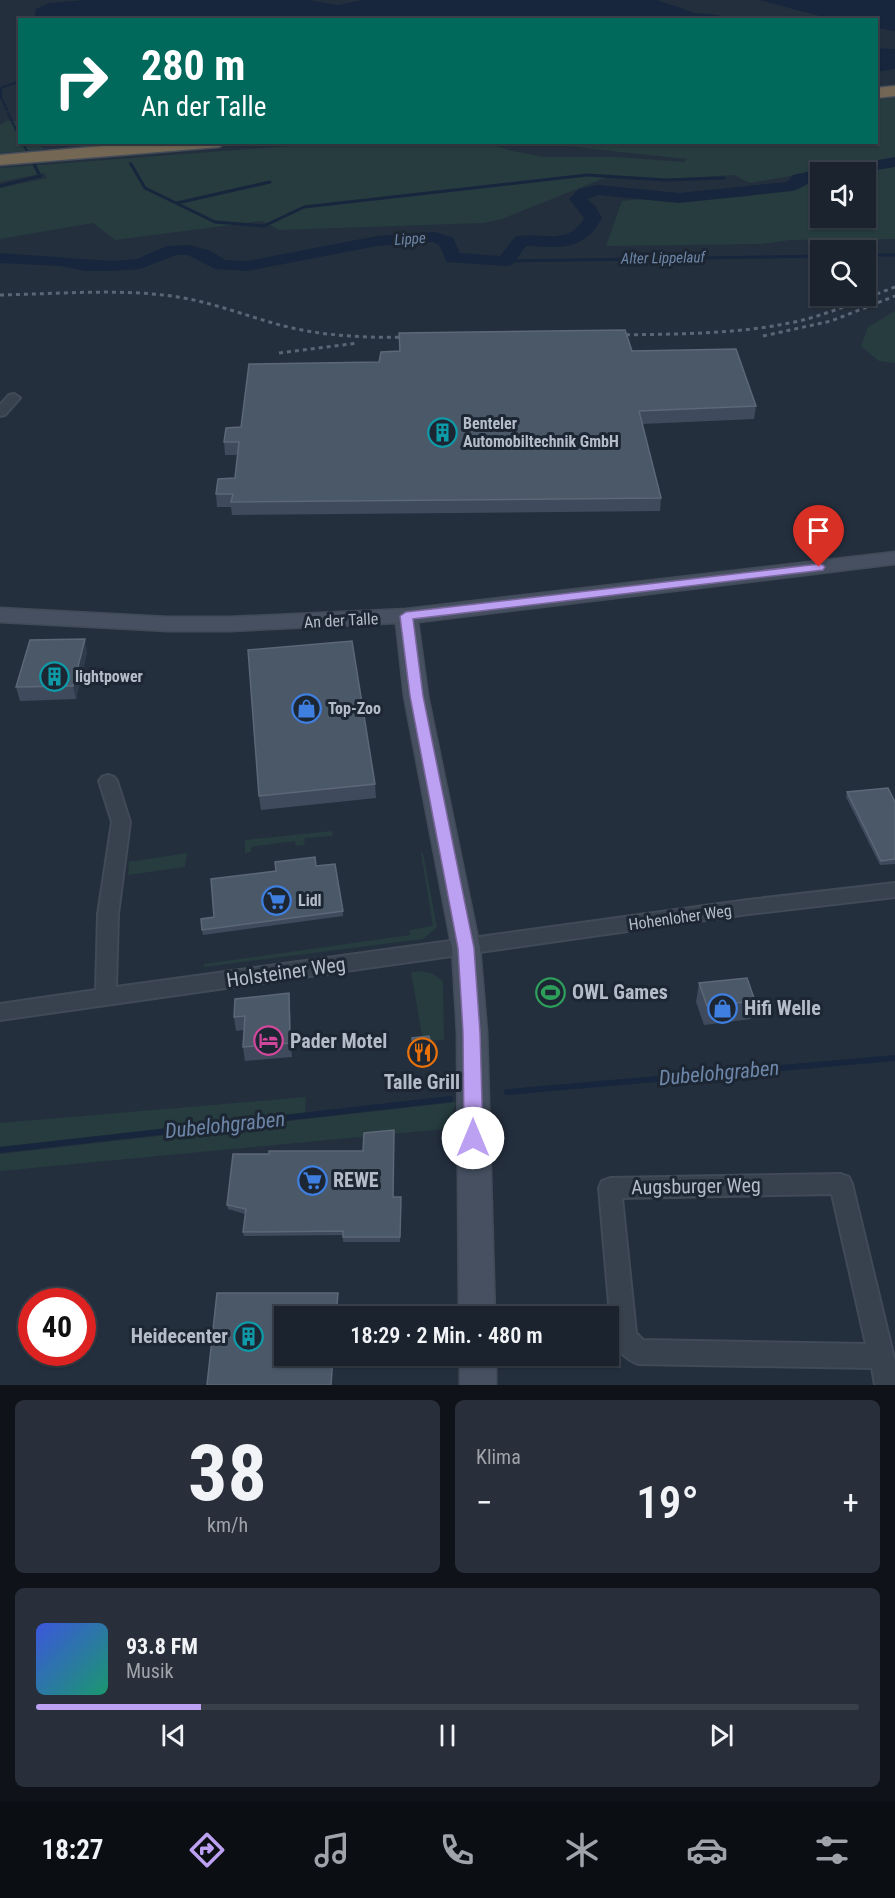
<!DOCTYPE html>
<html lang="de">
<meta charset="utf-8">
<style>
:root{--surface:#1b232e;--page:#282f3a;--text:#f1f3f6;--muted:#a0a4aa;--line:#39404a;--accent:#bca0f2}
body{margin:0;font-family:"Roboto Condensed",sans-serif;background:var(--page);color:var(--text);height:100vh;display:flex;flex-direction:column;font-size:22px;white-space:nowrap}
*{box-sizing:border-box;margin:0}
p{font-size:20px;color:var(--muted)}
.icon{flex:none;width:33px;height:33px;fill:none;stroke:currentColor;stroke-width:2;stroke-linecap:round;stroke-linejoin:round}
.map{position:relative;height:1385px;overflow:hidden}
.details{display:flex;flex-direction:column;gap:15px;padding:15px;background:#0f1319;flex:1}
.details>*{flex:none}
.top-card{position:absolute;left:18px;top:18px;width:860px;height:126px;border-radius:0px;box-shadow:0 2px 4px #0004,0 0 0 2px var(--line);background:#00695c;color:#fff;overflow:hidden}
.buttons{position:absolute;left:810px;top:162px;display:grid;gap:12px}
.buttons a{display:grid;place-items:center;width:66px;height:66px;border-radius:0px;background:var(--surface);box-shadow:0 2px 4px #0004,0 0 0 2px var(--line);font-size:30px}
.speed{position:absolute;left:18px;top:1288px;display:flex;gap:12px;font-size:30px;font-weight:700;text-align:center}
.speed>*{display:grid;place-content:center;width:78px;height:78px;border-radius:50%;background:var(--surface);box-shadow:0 2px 4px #0004,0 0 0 2px var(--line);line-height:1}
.speed .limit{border:9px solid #d22;background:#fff;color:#111}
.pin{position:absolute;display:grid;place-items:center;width:51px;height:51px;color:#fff;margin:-62px -26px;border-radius:50% 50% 50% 0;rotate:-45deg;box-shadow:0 0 6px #0007}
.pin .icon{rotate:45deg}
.me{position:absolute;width:66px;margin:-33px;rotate:0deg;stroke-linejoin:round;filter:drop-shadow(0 0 4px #0008)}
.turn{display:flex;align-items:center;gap:21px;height:126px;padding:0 24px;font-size:27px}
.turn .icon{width:78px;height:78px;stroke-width:2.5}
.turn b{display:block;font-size:42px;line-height:51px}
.big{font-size:45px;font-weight:600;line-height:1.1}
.details .tile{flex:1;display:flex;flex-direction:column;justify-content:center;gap:9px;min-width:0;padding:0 21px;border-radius:9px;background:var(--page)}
.details .dial{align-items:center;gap:0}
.dial b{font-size:78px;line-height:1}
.song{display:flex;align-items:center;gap:18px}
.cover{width:72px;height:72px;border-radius:9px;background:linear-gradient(135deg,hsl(230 70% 55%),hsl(160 70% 35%))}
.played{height:6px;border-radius:3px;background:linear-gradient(90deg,var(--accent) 20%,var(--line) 20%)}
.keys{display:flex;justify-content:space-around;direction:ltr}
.heat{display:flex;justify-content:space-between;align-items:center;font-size:33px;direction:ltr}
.details .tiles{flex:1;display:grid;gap:15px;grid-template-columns:1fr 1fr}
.tile:last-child{grid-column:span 2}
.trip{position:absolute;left:274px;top:1306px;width:345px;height:60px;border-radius:0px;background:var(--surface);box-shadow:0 2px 4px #0004,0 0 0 2px var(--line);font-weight:600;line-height:60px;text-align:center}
.tabs{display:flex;height:96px;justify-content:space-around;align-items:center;background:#0b0e12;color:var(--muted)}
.tabs .icon{width:42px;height:42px}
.tabs .selected{color:var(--accent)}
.tabs b{font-size:27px;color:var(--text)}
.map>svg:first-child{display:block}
.green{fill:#263c3f}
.water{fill:#17263c}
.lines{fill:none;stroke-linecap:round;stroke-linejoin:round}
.stream-far2{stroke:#17263c;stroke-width:2}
.stream-far1{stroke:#17263c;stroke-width:3}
.stream{stroke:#17263c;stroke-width:6}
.river{fill:#17263c;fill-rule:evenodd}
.street-casing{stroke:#414a57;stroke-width:4}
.secondary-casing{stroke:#414a57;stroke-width:3}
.highway-casing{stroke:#434c59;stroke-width:3}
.street{fill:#38414e;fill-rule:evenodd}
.secondary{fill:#465061;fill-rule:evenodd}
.highway{fill:#746855;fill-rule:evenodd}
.rail{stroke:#5a6575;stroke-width:3;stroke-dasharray:4 4;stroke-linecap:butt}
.wall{fill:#3f4b5c}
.shaded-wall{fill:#2f3b4b}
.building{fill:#4b5868;stroke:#5c6777;stroke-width:1.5}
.route{fill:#bca0f2;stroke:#7a689d;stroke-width:1.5}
.labels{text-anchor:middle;stroke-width:6;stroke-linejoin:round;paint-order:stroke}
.far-water-label{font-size:15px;font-style:italic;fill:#6d86a8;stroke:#1d2633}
.poi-label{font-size:16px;font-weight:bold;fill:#b4bcc9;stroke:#1d2633;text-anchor:start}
.street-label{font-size:16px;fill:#b4bcc9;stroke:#1d2633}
.near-street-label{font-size:20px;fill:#b4bcc9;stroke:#1d2633}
.near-poi-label{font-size:20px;font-weight:bold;fill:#b4bcc9;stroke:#1d2633;text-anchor:start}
.near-water-label{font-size:21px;font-style:italic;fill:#6d86a8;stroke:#1d2633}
</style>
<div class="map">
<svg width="895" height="1385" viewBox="0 0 895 1385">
<rect width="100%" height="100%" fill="#242f3e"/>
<!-- green -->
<path class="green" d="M895,98V158L750,183L734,175L665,179L607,177L502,219L483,223L279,230L262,221L115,240L93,223L0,239V188L47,178L44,173L0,182V168L341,142L486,143L513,151L544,157H617L684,162L686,159L538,143L876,142V100Z
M6,121H16L19,125L20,142L35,143L45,149L0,153V125Z
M895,166V239L790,240L762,244L606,246L622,201L642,199L673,202L749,196L754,193L764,192L763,189L802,187L808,181L820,178V218H866V172H863Z
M895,311V363L879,361L861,346L868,327Z
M332,831L333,836L305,838L304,845L296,846L295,841L251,847V852L245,853V840Z
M187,853L185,867L128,875L129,862Z
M421,853H423L437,927L423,939L204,967V964L410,935L409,930L433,926Z
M421,971L433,974L443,981L444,1040L423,1041L411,972Z
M306,1097L305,1114L0,1147V1123Z
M457,1102L445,1129L0,1171V1154Z"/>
<!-- water -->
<path class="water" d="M86,0H309L338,5L363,0H657L696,13L719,15L728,19H34L36,9L49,3Z
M759,0H895V31L876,28V20L831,19Z
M876,48L895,49V69L876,72Z"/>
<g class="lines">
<!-- stream-far2 -->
<path class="stream-far2" d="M7,110L1,97V88L18,82
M8,113L20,138
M22,142L27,151
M130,163L132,166"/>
<!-- stream-far1 -->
<path class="stream-far1" d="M131,164L145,188L215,222L264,226L304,207L587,175L666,180L724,178
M0,186L40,176L34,164
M177,203L270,182
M866,255H895
M506,261L820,256"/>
<!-- stream -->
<path class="stream" d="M507,1092L895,1058
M0,1150L450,1099"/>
<!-- river -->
<path class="river" d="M895,157V167L864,172H832L840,167Z
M820,169L827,172H820V179C807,182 802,189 792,191L679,203L598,195L587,199L595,206L602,218C583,253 559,247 526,246L512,265L506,266L447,262L439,245L433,242L377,246L247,271L215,269L188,255H176L140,269L111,271H86L60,266L0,263V253L111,261L137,259L167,246L190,245L211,251L225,260L247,261L377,236L435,232L453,238L460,253L500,256L515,237C540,231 569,247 584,218L569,199L579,189L598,185L679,193L787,182L793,175Z"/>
<defs>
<path id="street" d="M14,394L20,398L5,415L0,416V405L9,395Z
M108,775L114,777L117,781L130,822L118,914L116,987L748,900L895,883V897L748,914L0,1020V1004L96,990L98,914L112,822L99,781L102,777Z
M841,1174L849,1177L852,1184L895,1362V1385H875L872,1368L638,1364C626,1359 617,1351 612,1339L599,1188L602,1181L610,1178ZM832,1194L866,1344L643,1340L636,1333L622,1198Z"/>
<path id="secondary" d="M895,552V564L418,622L428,696L480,948L487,1032L495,1317H459L457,1032L452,948L404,696L396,623L230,631H168L0,622V608L168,617H230L406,609Z
M460,1356H496V1385H460Z"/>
<path id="highway" d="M895,86V96L876,98V88Z
M148,142H227L219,147L0,165V155Z"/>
</defs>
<!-- street casing -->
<use href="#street" class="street-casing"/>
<!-- secondary casing -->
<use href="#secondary" class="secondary-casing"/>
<!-- highway casing -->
<use href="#highway" class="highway-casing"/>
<!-- street -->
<use href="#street" class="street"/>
<!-- secondary -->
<use href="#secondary" class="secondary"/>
<!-- highway -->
<use href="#highway" class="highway"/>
<!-- rail -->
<path class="rail" d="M0,295C59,294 119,288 178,297C216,303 251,318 288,327C330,337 372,338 415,337
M610,335C673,334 737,335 799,321C832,313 863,299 895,287
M763,336L831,321L895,296
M279,353L358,343"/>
</g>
<!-- wall -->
<path class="wall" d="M399,333L632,351L756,406L754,419L642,424L661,498L660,511L232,515L231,507H217L216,494L235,478L237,455H225L224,442L241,427L379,362L399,351Z
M87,652L76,699L20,701L16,687Z
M375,784L376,798L261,810L259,796Z
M847,792L895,802V864L880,865L846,797Z
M316,866L343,911V916L203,935L202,930L214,917Z
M699,983L755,1001L751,1019L704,1025L696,1002Z
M289,993L290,1007L292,1057L245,1061L243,1047L244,1030L236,1031L234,1017Z
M412,1038L432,1050V1055L414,1057Z
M401,1197L400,1242H343V1235L244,1236L243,1232L245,1214L228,1209L227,1205Z"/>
<!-- shaded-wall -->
<path class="shaded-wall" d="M85,639L87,652L76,699L73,686Z
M289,993L290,1007L292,1057L290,1043Z"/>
<!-- building -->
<path class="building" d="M625,330L632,351L736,349L756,406L639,411L661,498L231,502L233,494H216L218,479L235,478L239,442H224L226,428L241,427L249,364L379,362L381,352L400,351L399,333Z
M85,639L73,686L16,687L30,640Z
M352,641L375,784L259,796L248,650Z
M888,788L895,802V859L881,861L847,792Z
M315,857L316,866L335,864L343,911L202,930L201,919L214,917L211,879L276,871L275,862Z
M747,978L755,1001L707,1006L699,983Z
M289,993L290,1043L243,1047L245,1016L234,1017L235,999Z
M429,1036L432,1050L414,1053L412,1038Z
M394,1130L393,1197H401L400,1237H343V1231L243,1232L246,1209L227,1205L233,1154H269V1151H363L364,1133Z
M217,1293H338L336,1317H285V1356H333L331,1385H207Z"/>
<!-- route -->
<path class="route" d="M819,564L823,565L825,567L823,570L413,619L423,696L474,948L480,1032L483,1138L480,1144L473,1146L467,1144L464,1138L463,1032L458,948L410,696L400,616L406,612Z"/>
<!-- icons -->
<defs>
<symbol id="building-ring" viewBox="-11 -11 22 22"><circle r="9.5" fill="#1d2633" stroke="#0f9aa8" stroke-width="1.5"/><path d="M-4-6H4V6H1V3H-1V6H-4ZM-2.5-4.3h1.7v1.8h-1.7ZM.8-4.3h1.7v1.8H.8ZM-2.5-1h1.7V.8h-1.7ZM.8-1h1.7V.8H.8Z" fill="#0f9aa8"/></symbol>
<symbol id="shop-ring" viewBox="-11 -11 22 22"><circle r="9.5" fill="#1d2633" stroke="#3f7fe0" stroke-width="1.5"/><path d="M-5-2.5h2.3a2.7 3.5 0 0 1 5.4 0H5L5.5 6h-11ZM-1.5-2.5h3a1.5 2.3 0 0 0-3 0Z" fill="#3f7fe0"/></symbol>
<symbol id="supermarket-ring" viewBox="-11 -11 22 22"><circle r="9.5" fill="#1d2633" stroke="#3f7fe0" stroke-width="1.5"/><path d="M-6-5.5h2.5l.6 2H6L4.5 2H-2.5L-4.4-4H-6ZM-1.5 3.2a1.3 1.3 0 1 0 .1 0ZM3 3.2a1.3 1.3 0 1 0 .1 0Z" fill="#3f7fe0"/></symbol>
<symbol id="stadium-ring" viewBox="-11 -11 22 22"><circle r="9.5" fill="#1d2633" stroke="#2e9e5b" stroke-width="1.5"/><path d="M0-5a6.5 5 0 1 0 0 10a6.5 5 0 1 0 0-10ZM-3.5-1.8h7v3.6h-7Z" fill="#2e9e5b"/></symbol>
<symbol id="hotel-ring" viewBox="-11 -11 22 22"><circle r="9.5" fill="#1d2633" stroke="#d1479c" stroke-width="1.5"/><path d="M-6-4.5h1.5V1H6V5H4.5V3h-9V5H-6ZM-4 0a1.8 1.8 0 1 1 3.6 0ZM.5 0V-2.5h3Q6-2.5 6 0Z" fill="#d1479c"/></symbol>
<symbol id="restaurant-ring" viewBox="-11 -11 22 22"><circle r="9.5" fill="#1d2633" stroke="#e8710a" stroke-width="1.5"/><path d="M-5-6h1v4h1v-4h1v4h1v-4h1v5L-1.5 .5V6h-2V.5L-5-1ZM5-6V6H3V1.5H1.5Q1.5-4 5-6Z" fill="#e8710a"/></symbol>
</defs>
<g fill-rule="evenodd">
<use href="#building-ring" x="426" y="416" width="33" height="33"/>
<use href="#building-ring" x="38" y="660" width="33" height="33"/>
<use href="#shop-ring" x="290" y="692" width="33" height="33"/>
<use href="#supermarket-ring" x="260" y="884" width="33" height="33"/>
<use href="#stadium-ring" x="534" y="976" width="33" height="33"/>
<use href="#shop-ring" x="706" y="992" width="33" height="33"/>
<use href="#hotel-ring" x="252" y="1024" width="33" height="33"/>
<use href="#restaurant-ring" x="406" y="1036" width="33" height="33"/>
<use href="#supermarket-ring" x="296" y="1164" width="33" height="33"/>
<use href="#building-ring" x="232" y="1320" width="33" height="33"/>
</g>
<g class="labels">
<!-- far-water labels -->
<g class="far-water-label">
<text transform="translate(410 239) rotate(-4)" y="5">Lippe</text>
<text transform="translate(663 258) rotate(-1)" y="5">Alter Lippelauf</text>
</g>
<!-- poi labels -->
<g class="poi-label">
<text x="463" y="429">Benteler<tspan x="463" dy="18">Automobiltechnik GmbH</tspan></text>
<text x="75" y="682">lightpower</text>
<text x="328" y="714">Top-Zoo</text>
<text x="298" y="906">Lidl</text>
</g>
<!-- street labels -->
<g class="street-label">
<text transform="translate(341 620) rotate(-3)" y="6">An der Talle</text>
<text transform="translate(680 917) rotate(-8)" y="6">Hohenloher Weg</text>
</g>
<!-- near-street labels -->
<g class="near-street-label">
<text transform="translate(286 972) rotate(-8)" y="7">Holsteiner Weg</text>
<text transform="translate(696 1186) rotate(-1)" y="7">Augsburger Weg</text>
</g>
<!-- near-poi labels -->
<g class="near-poi-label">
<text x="572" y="999">OWL Games</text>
<text x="744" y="1015">Hifi Welle</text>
<text x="290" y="1048">Pader Motel</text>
<text x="422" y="1089" text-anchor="middle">Talle Grill</text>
<text x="333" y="1187">REWE</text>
<text x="228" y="1343" text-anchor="end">Heidecenter</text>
</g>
<!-- near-water labels -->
<g class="near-water-label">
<text transform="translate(719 1073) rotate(-5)" y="7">Dubelohgraben</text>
<text transform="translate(225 1125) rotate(-6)" y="7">Dubelohgraben</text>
</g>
</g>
</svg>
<div class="buttons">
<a><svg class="icon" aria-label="sound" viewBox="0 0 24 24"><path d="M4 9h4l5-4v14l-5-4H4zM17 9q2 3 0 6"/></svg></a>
<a><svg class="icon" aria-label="search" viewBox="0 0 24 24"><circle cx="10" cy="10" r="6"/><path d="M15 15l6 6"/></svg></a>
</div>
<div class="speed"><div class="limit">40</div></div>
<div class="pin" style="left:819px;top:567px;background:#d93025"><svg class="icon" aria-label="arrive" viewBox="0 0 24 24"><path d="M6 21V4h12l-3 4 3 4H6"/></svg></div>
<svg class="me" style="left:473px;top:1138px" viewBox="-20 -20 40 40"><circle r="19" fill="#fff"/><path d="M0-13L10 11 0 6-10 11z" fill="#bca0f2"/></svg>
<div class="trip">18:29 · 2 Min. · 480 m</div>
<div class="top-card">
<div class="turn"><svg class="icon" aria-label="right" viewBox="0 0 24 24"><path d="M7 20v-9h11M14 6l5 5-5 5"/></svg><div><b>280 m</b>An der Talle</div></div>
</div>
</div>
<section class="details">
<div class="tiles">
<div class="tile dial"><b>38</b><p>km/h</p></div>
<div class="tile"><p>Klima</p>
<div class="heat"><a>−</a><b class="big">19°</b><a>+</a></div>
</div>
<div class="tile">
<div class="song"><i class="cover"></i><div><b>93.8 FM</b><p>Musik</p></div></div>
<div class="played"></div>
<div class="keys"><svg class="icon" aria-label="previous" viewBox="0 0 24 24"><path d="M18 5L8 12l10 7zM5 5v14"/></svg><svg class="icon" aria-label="pause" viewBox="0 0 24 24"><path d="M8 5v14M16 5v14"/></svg><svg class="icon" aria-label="next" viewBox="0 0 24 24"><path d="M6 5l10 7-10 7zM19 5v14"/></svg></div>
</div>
</div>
</section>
<nav class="tabs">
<b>18:27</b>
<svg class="icon selected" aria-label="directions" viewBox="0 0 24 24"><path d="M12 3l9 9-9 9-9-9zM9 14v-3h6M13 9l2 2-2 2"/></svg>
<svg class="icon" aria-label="music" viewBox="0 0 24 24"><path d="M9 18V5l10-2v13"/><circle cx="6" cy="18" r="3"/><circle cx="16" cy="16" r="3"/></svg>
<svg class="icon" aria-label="phone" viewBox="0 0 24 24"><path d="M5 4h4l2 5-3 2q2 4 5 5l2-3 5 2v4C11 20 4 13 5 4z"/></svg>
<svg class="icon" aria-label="climate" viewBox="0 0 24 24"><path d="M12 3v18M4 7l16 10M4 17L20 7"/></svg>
<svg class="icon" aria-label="car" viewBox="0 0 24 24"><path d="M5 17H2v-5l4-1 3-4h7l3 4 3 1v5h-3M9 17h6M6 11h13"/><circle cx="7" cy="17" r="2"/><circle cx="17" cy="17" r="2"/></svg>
<svg class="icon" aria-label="filters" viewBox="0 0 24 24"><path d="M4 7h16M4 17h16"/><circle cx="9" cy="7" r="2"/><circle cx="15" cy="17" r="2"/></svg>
</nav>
